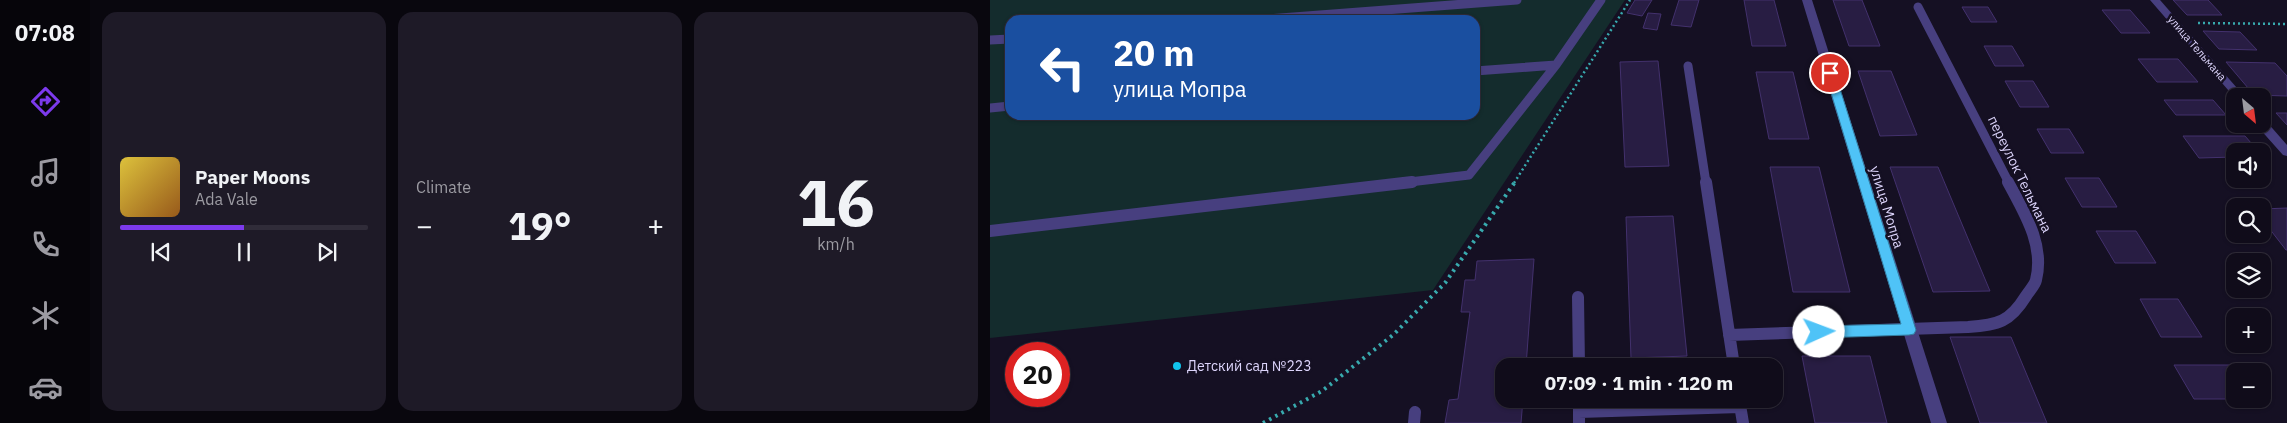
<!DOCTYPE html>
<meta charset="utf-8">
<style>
:root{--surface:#100c1a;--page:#1e1a27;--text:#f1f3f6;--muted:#9c9ba2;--line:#302c39;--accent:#7c3aed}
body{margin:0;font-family:"IBM Plex Sans",sans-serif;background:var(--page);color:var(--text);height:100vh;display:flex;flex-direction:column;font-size:19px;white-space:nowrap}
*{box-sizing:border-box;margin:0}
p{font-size:16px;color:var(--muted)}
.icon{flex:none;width:28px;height:28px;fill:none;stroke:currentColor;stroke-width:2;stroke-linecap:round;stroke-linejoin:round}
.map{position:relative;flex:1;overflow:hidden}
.panel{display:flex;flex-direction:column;gap:12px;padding:12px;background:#09070e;width:900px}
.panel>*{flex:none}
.guide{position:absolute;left:15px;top:15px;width:475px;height:105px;border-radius:15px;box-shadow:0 1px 4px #0004,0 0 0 1px var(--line);background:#1a4fa0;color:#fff;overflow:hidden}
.needle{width:32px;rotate:152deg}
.buttons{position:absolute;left:1236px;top:88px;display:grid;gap:10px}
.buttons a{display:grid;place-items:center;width:45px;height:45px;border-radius:10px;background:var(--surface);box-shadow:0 1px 4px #0004,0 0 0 1px var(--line);font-size:25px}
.speed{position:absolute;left:15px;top:342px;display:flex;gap:10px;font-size:25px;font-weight:700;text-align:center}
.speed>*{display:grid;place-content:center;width:65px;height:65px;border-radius:50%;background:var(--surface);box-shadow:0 1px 4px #0004,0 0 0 1px var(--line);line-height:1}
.speed .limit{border:8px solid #d22;background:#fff;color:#111}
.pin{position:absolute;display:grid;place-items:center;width:42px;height:42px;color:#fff;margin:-21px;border:2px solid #fff;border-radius:50%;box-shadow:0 1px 5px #0007}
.me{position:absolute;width:55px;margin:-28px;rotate:88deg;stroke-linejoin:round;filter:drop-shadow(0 0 4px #0008)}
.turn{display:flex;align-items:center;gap:18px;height:105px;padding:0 25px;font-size:22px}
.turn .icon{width:65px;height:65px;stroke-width:2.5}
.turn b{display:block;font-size:35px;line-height:42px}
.big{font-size:38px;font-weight:700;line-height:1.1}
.panel .tile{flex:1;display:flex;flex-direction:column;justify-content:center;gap:8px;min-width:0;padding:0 18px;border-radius:15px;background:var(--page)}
.panel .dial{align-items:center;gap:0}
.dial b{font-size:65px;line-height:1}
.song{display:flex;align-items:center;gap:15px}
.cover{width:60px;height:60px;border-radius:8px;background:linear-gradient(135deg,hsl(50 70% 55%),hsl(30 70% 35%))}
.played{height:5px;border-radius:2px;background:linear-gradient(90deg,var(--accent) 50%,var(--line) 50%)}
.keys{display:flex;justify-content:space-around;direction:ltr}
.heat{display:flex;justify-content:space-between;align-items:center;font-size:28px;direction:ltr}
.panel .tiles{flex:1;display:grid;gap:12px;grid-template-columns:repeat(3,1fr)}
.trip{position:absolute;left:505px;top:358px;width:288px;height:50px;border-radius:15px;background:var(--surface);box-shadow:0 1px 4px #0004,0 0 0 1px var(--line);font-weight:700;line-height:50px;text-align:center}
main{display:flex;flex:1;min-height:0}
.tabs{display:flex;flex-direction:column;width:90px;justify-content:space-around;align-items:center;background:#06050a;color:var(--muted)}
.tabs .icon{width:35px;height:35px}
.tabs .selected{color:var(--accent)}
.tabs b{font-size:22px;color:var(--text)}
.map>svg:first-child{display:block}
.green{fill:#142c2d;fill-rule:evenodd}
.building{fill:#281d43;stroke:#43316d}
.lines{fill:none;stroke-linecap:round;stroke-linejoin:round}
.path-far1{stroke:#38aaae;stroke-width:2.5;stroke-dasharray:2 3;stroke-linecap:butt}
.path{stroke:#38aaae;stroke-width:4;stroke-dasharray:2.5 4.5;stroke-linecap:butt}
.lane-far1{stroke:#473f7f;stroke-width:9}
.lane{stroke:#473f7f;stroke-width:12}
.street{fill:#473f7f;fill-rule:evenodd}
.route{fill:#4fc3f7;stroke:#337fa1}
.poi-dot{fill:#11c3ec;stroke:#151023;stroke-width:2}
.labels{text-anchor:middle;stroke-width:5;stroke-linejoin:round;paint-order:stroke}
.far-street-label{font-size:11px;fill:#ddd5fc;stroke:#151023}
.street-label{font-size:14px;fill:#ddd5fc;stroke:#151023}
.poi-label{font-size:14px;fill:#ddd5fc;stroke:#151023;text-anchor:start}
</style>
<main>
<nav class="tabs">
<b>07:08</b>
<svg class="icon selected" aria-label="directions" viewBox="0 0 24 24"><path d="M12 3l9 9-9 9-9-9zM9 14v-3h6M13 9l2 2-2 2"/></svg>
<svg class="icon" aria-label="music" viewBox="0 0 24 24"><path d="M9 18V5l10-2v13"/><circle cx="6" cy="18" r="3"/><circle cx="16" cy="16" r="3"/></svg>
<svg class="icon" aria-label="phone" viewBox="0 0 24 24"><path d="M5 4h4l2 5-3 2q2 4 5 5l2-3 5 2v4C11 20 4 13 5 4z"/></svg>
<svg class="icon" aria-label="climate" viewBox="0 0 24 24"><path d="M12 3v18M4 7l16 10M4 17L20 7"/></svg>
<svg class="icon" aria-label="car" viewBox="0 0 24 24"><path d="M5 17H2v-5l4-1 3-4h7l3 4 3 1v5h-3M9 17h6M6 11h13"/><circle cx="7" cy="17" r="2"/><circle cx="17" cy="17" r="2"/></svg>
</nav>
<section class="panel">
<div class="tiles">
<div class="tile">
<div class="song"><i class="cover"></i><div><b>Paper Moons</b><p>Ada Vale</p></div></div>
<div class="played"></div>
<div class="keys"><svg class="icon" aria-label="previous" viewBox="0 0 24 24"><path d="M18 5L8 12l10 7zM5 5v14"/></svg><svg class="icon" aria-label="pause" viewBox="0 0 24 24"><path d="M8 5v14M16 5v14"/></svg><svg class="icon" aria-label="next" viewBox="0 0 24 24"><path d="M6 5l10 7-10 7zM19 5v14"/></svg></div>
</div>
<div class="tile"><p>Climate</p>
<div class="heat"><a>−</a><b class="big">19°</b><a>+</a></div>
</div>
<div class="tile dial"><b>16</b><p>km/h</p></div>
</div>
</section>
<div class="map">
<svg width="1297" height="423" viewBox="0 0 1297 423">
<rect width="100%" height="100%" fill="#151023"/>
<!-- green -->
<path class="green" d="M0,0H635L443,290L0,338ZM20,20H485V115H20Z"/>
<!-- building -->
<path class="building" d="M645,0H662L652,16L637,13Z
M689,0H709L701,27L681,25Z
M754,0H784L796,46H762Z
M843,0H872L890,46H859Z
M1183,0H1218L1232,15H1197Z
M972,7H998L1007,22H981Z
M1112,10H1140L1160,33H1131Z
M658,13L671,14L667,30L653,28Z
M1213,31L1250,32L1267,50L1229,49Z
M994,46H1022L1034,66H1005Z
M1148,59H1188L1208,82H1167Z
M668,61L679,166L635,167L630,62Z
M1236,62L1285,63L1297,76V96L1264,95Z
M868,71H901L927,135L890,136Z
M766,72H803L819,139H779Z
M1015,81H1043L1059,107H1030Z
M1174,100H1223L1236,115H1186Z
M1286,113H1297V125Z
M1047,129H1079L1094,153H1061Z
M1193,136H1255L1268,151H1245V157L1209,158Z
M780,167H829L860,292H803Z
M900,167H948L1000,291L943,292Z
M1075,178H1109L1127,207H1092Z
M1297,208V250H1296L1272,219V209Z
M683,216L697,356L641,358L636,217Z
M1106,231H1146L1166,263H1125Z
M544,259L536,366H514V399H533L531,423H455L459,400L468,399L480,312H471L475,280H485L487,261Z
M1150,299H1188L1212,337H1171Z
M960,337H1021L1057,423H990Z
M812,356H880L897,423H825Z
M1184,365H1241L1245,371V399H1263H1204Z"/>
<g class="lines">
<!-- path-far1 -->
<path class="path-far1" d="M1208,23L1297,24
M524,183L640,0"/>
<!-- path -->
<path class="path" d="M273,423L332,391L403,335L455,283L525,182"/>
<!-- lane-far1 -->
<path class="lane-far1" d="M928,7L1019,183
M264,20L527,0
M0,40L20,39
M698,66L716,183
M485,71L566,65
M0,108L20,106
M411,183L479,175L566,65L611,0"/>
<!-- lane -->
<path class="lane" d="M716,182L744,366
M0,231L422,182
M588,297L589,366
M739,335L978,327C1008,325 1020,322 1036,296C1039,291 1045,285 1046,280C1055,245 1034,212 1018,182
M589,399V412
M749,399L753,423
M424,423L425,412
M589,423V412L750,407"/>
<!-- street -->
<path class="street" d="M812,0H822L957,423H941Z
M1160,0H1170L1254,96H1245V98Z
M1272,120L1276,121L1297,145V156L1293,155L1268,127L1267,124H1272Z"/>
</g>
<!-- route -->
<path class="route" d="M840,70L845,73L926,330L924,334L919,335L829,338L825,336L823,332L825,328L829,326L911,324L835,73Z"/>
<!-- markers -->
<circle class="poi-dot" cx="187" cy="366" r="5"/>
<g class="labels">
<!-- far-street labels -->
<g class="far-street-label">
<text transform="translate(1207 48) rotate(49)" y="4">улица Тельмана</text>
</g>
<!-- street labels -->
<g class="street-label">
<text transform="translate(1030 174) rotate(64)" y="5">переулок Тельмана</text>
<text transform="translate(897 207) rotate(73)" y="5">улица Мопра</text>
</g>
<!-- poi labels -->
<g class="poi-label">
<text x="197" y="371">Детский сад №223</text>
</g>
</g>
</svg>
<div class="buttons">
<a><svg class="needle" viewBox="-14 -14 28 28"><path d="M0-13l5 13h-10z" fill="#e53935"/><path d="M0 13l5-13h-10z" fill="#9c9ba2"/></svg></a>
<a><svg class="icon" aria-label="sound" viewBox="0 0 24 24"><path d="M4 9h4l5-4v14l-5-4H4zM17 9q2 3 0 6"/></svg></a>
<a><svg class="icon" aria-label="search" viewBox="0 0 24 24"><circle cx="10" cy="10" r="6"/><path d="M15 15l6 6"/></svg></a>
<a><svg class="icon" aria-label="layers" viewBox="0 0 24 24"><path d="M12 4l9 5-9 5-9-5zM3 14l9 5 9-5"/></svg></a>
<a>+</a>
<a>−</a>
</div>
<div class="speed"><div class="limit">20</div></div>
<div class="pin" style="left:840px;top:73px;background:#d93025"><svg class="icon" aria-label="arrive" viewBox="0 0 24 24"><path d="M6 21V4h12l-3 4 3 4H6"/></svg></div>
<svg class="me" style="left:829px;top:332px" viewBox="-20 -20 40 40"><circle r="19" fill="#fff"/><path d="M0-13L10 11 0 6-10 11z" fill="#4fc3f7"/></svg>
<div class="trip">07:09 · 1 min · 120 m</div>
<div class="guide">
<div class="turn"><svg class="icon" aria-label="left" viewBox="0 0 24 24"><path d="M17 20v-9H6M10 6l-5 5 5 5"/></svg><div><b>20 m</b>улица Мопра</div></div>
</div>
</div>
</main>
